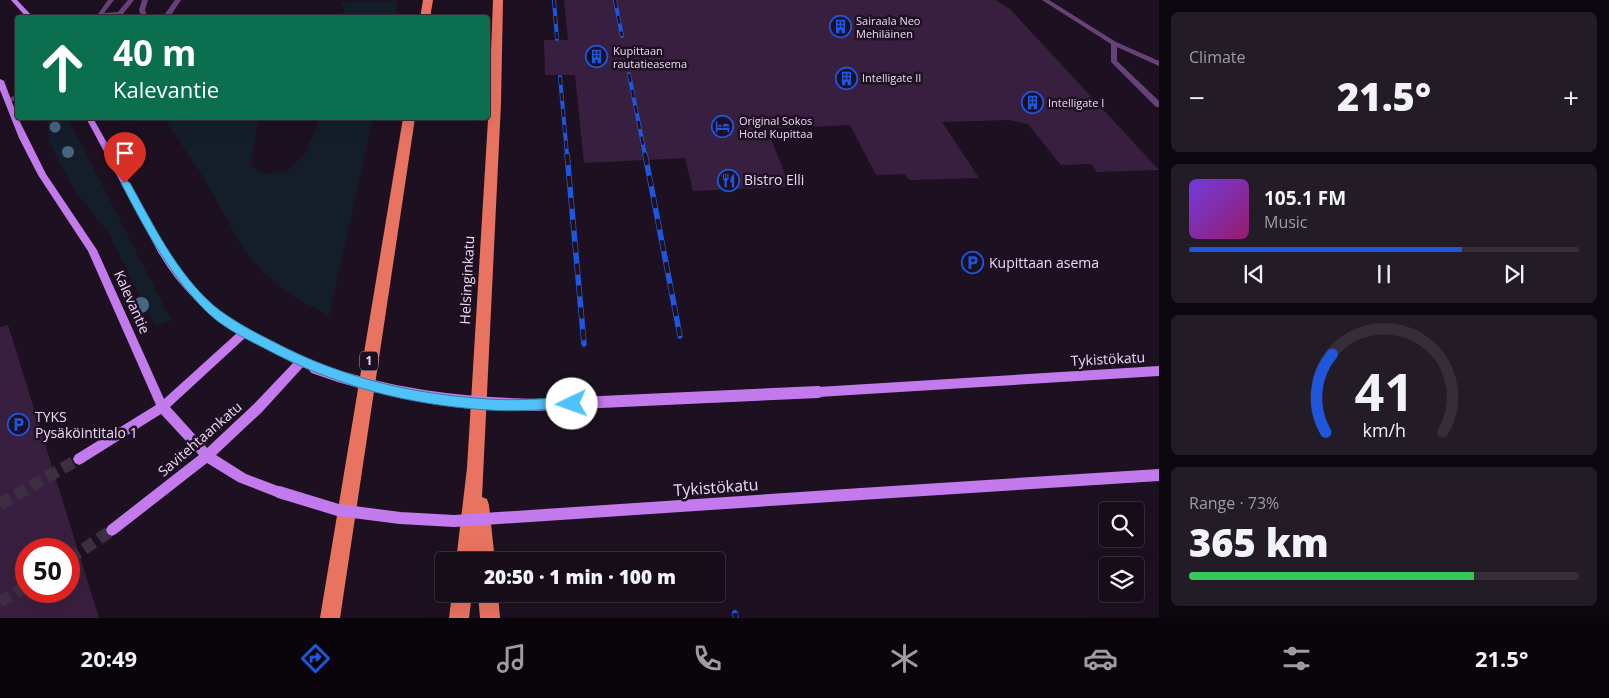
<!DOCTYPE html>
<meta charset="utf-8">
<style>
:root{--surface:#160d19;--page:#231b26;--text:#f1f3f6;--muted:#9e9ca2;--line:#352d38;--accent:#1f56dc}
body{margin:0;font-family:"Open Sans",sans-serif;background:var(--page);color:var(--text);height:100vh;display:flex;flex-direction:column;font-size:19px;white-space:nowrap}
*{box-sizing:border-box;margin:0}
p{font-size:16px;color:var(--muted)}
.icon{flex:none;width:28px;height:28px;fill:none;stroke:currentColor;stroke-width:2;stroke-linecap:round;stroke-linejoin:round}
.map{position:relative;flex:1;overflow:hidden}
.details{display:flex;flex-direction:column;gap:12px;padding:12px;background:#0c070e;width:450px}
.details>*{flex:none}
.hud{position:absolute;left:15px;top:15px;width:475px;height:105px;border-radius:5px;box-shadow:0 5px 20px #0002,0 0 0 1px var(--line);background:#0b6e4f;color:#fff;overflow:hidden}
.tools{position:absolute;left:1099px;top:502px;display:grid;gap:10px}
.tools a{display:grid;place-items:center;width:45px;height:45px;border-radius:5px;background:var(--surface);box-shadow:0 5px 20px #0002,0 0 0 1px var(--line);font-size:25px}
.speed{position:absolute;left:15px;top:538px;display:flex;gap:10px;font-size:25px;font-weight:700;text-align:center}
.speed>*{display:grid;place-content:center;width:65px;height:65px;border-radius:50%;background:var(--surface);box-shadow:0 5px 20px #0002,0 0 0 1px var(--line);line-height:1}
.speed .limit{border:8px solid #d22;background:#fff;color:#111}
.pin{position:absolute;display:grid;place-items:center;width:42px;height:42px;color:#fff;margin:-51px -21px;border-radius:50% 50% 50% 0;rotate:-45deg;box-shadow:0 0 5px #0007}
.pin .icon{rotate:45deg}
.me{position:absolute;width:55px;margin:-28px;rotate:267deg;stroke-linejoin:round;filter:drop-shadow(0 0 4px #0008)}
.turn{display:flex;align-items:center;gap:18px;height:105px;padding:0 15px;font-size:22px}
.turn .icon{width:65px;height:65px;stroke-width:2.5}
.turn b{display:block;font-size:35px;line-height:42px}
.big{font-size:38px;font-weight:800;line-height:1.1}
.details .card{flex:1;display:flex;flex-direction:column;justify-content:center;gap:8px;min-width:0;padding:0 18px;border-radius:8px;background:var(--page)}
.details .dial{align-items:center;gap:0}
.dial svg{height:130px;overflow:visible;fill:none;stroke:var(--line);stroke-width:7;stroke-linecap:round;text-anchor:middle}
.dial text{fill:var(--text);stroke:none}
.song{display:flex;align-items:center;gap:15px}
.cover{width:60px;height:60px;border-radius:8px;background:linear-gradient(135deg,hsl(260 70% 55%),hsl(320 70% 35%))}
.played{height:5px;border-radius:2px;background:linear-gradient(90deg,var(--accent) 70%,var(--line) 70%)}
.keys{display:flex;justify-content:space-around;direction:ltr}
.heat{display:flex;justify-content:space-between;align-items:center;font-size:28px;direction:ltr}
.charge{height:8px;border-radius:4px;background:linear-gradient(90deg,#34c759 73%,var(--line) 0)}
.trip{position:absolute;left:435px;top:552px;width:290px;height:50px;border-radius:5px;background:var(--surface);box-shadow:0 5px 20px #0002,0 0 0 1px var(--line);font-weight:800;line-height:50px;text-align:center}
.dock{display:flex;height:80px;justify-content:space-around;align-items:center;background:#09050a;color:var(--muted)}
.dock .icon{width:35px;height:35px}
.dock .on{color:var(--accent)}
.dock b{font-size:22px;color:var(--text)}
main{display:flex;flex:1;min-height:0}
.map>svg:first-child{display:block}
.green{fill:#141e2a}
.building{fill:#391f3f;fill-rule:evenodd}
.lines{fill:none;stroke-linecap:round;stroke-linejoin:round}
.secondary-tunnel{stroke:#3d2f41;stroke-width:12;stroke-dasharray:12 6;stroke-linecap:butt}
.lane{fill:#664279;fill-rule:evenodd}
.street{fill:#664279;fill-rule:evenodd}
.secondary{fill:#c37aec;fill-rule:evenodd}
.highway{fill:#e97361;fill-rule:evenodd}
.rail-far2-casing{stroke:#1f56dc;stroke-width:4}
.rail-far1-casing{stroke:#1f56dc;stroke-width:5.5}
.rail-casing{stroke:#1f56dc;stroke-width:6}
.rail-far2{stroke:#1d1121;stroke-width:2.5;stroke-dasharray:8;stroke-linecap:butt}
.rail-far1{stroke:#1d1121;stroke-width:4;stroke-dasharray:11;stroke-linecap:butt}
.rail{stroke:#1d1121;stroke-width:4.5;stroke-dasharray:14;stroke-linecap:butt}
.secondary-bridge{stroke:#c37aec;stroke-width:12}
.tree{fill:#486681}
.route{fill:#4fc3f7;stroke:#337fa1}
.labels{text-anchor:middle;stroke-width:5;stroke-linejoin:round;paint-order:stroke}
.far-poi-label{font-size:11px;fill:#f0d6f9;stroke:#1d1121;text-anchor:start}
.shield{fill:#1d1121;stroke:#b19bb8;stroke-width:1}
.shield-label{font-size:12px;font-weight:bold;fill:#f0d6f9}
.poi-label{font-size:14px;fill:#f0d6f9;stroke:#1d1121;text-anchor:start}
.street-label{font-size:14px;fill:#f0d6f9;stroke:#1d1121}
.near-street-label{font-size:16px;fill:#f0d6f9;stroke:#1d1121}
</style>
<main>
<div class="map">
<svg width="1159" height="618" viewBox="0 0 1159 618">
<rect width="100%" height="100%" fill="#1d1121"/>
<!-- green -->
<path class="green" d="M398,1L395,18L346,17L345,12L340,2Z
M47,118H68L171,320L155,326L108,232L75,191L57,158L49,139Z
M164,118H259L251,165L265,174L288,171L306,153L319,118H373L329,316L296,298L264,274L241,245L204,178Z"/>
<!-- building -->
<path class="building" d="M564,0H996L1010,9L1159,170L1097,172L1091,164L1061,165L1028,124L1009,120L942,122L979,178L909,180L905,174L876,175L850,125L767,129L790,187L693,191L685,158L584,163L575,75H545L544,40H568Z
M8,325L99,618H0V327ZM26,549H69V591H26Z"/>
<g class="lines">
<!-- secondary-tunnel -->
<path class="secondary-tunnel" d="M0,504L79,459
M69,559L112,530
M0,602L26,586"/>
<!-- lane -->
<path class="lane" d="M108,0H114L104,13L118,12L128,0H134L123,14L126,18L118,16L66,18L98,14Z
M142,0H148L145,10L148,18H142L139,10Z
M175,0H181L169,18H162Z
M18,94V99L8,103L4,101Z"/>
<!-- street -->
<path class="street" d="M1042,0H1049L1116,42L1159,61V66L1117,47V61L1159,101V107H1156L1111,62V44Z"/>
<!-- secondary -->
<path class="secondary" d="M11,0H17L34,18H27Z
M0,79L4,81L18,118L46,174L97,250L164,399L237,333C204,312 178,286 158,252L86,118H93C110,148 126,178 143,208C161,241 179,275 207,301C237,328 282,349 319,365L320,368L319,371L315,373L303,367L262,412L216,455L246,474L283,488L285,492L283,496L279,498L238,482L207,463L116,534L112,536L108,534L106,530L108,526L199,455L161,414L83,463L79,465L75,463L73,459L75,455L156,405L88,251L38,175L19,138L0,90ZM245,338L293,363L254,404L207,448L170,407Z
M1159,366V376L818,397L814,395L812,392L814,389L818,387Z
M1159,469V481L861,500L857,498L855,494L857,490L861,488Z"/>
<!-- highway -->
<path class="highway" d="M423,0H433L430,18H420Z
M493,0H503L501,103L482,497L487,499L489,505L495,561H456L467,468L489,103Z
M403,118H415L340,618H320Z
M452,594H472L469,618H449Z
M478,594H498L500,618H480Z"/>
<defs>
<path id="rail-far2" d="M554,0L557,39
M615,0L622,36
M629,74L645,155
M560,77L567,155"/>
<path id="rail-far1" d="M567,154L584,344
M645,154L680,336"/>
<path id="rail" d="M735,613L736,618"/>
</defs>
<!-- rail-far2 casing -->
<use href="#rail-far2" class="rail-far2-casing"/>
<!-- rail-far1 casing -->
<use href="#rail-far1" class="rail-far1-casing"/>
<!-- rail casing -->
<use href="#rail" class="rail-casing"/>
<!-- rail-far2 -->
<use href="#rail-far2" class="rail-far2"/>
<!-- rail-far1 -->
<use href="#rail-far1" class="rail-far1"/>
<!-- rail -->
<use href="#rail" class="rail"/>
<!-- secondary-bridge -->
<path class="secondary-bridge" d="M315,368C387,395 459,403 535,405L818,392
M279,492L338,510L400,518L454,521L861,494"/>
</g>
<!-- trees -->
<g class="tree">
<circle cx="55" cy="127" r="5.5"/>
<circle cx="68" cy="152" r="6"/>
<circle cx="141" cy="305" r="8"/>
</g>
<!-- route -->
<path class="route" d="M125,180L130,183C154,226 176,272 213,305C231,320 254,332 274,342C342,378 412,394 489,399C516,401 545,398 572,398L577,400L579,404L577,408L572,409C545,409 516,412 489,410C408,405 335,386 264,348C244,338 220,326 204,309C167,271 145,229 121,183Z"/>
<!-- icons -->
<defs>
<symbol id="building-ring" viewBox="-11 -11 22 22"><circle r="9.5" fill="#1d1121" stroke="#1f56dc" stroke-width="1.5"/><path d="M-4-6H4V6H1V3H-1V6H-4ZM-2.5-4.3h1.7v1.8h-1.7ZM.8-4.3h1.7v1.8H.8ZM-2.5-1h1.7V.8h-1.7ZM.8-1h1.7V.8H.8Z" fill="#1f56dc"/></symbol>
<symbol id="hotel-ring" viewBox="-11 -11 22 22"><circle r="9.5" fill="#1d1121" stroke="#1f56dc" stroke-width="1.5"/><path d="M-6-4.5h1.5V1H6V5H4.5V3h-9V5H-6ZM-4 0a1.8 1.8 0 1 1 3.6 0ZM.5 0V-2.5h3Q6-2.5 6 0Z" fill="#1f56dc"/></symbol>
<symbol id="restaurant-ring" viewBox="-11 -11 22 22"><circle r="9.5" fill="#1d1121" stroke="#1f56dc" stroke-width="1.5"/><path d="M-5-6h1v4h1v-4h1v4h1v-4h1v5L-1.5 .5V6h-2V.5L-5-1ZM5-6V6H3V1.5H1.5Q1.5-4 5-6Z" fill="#1f56dc"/></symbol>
<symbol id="parking-ring" viewBox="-11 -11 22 22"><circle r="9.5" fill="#1d1121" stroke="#1f56dc" stroke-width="1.5"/><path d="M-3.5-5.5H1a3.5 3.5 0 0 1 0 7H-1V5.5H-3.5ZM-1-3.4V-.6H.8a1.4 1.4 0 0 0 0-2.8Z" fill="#1f56dc"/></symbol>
</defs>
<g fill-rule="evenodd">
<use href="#building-ring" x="828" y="14" width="25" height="25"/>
<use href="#building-ring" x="584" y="44" width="25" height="25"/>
<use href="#building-ring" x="834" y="66" width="25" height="25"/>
<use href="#building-ring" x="1020" y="90" width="25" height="25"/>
<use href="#hotel-ring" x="710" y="114" width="25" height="25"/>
<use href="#restaurant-ring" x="716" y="168" width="25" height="25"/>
<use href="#parking-ring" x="960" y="250" width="25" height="25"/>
<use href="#parking-ring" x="6" y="412" width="25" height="25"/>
</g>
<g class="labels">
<!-- far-poi labels -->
<g class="far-poi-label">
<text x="856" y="25">Sairaala Neo<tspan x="856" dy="13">Mehiläinen</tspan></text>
<text x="613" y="55">Kupittaan<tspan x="613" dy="13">rautatieasema</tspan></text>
<text x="862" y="82">Intelligate II</text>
<text x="1048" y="107">Intelligate I</text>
<text x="739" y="125">Original Sokos<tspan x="739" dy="13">Hotel Kupittaa</tspan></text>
</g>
<!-- shield labels -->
<rect class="shield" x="360" y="351.5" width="18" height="19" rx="4"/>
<g class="shield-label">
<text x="369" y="365">1</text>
</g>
<!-- poi labels -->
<g class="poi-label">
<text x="744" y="185">Bistro Elli</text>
<text x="989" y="268">Kupittaan asema</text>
<text x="35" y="422">TYKS<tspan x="35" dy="16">Pysäköintitalo 1</tspan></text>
</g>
<!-- street labels -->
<g class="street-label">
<text transform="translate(467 280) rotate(-87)" y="5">Helsinginkatu</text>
<text transform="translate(132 302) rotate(66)" y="5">Kalevantie</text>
<text transform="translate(1108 359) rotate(-3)" y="5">Tykistökatu</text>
<text transform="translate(200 439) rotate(-41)" y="5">Savitehtaankatu</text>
</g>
<!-- near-street labels -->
<g class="near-street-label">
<text transform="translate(716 487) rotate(-4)" y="6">Tykistökatu</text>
</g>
</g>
</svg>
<div class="tools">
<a><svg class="icon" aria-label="search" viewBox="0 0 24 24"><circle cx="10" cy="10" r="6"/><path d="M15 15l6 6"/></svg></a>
<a><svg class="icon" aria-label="layers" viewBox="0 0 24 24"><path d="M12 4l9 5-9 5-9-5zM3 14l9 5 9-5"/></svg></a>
</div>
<div class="speed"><div class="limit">50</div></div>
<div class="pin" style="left:125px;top:183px;background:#d93025"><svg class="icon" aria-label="arrive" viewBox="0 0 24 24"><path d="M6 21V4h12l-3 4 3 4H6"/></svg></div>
<svg class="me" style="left:572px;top:404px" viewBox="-20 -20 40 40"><circle r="19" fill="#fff"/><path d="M0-13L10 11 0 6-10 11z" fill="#4fc3f7"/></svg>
<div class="trip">20:50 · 1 min · 100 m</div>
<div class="hud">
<div class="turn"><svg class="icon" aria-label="ahead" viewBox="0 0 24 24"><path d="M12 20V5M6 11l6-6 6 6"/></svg><div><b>40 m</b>Kalevantie</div></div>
</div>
</div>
<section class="details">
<div class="card"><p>Climate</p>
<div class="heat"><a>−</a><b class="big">21.5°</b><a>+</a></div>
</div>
<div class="card">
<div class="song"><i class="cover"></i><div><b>105.1 FM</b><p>Music</p></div></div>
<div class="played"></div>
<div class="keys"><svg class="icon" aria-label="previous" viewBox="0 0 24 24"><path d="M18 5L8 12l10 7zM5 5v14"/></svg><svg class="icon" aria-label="pause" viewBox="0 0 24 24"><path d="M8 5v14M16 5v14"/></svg><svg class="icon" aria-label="next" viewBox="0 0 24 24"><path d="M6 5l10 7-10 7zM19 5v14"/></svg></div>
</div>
<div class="card dial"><svg viewBox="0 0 100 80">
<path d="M14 69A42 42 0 1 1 86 69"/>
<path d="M14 69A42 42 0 0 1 18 21" stroke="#1f56dc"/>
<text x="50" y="56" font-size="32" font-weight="700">41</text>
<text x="50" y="72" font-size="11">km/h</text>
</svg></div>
<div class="card"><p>Range · 73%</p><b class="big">365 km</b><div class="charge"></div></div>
</section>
</main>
<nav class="dock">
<b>20:49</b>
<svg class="icon on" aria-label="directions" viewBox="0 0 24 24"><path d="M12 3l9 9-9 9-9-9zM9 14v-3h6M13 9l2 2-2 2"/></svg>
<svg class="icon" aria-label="music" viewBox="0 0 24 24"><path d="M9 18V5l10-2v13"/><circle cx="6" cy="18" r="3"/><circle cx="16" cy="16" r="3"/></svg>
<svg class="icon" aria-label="phone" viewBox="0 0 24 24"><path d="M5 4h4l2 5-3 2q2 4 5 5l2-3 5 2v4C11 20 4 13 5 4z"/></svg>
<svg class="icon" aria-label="climate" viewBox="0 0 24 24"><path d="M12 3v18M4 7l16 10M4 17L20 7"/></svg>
<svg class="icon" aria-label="car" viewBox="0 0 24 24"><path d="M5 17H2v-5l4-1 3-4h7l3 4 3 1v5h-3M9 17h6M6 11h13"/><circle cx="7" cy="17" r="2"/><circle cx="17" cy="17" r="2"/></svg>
<svg class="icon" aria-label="filters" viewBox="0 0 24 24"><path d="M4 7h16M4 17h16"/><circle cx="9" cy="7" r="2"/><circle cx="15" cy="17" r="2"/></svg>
<b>21.5°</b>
</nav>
